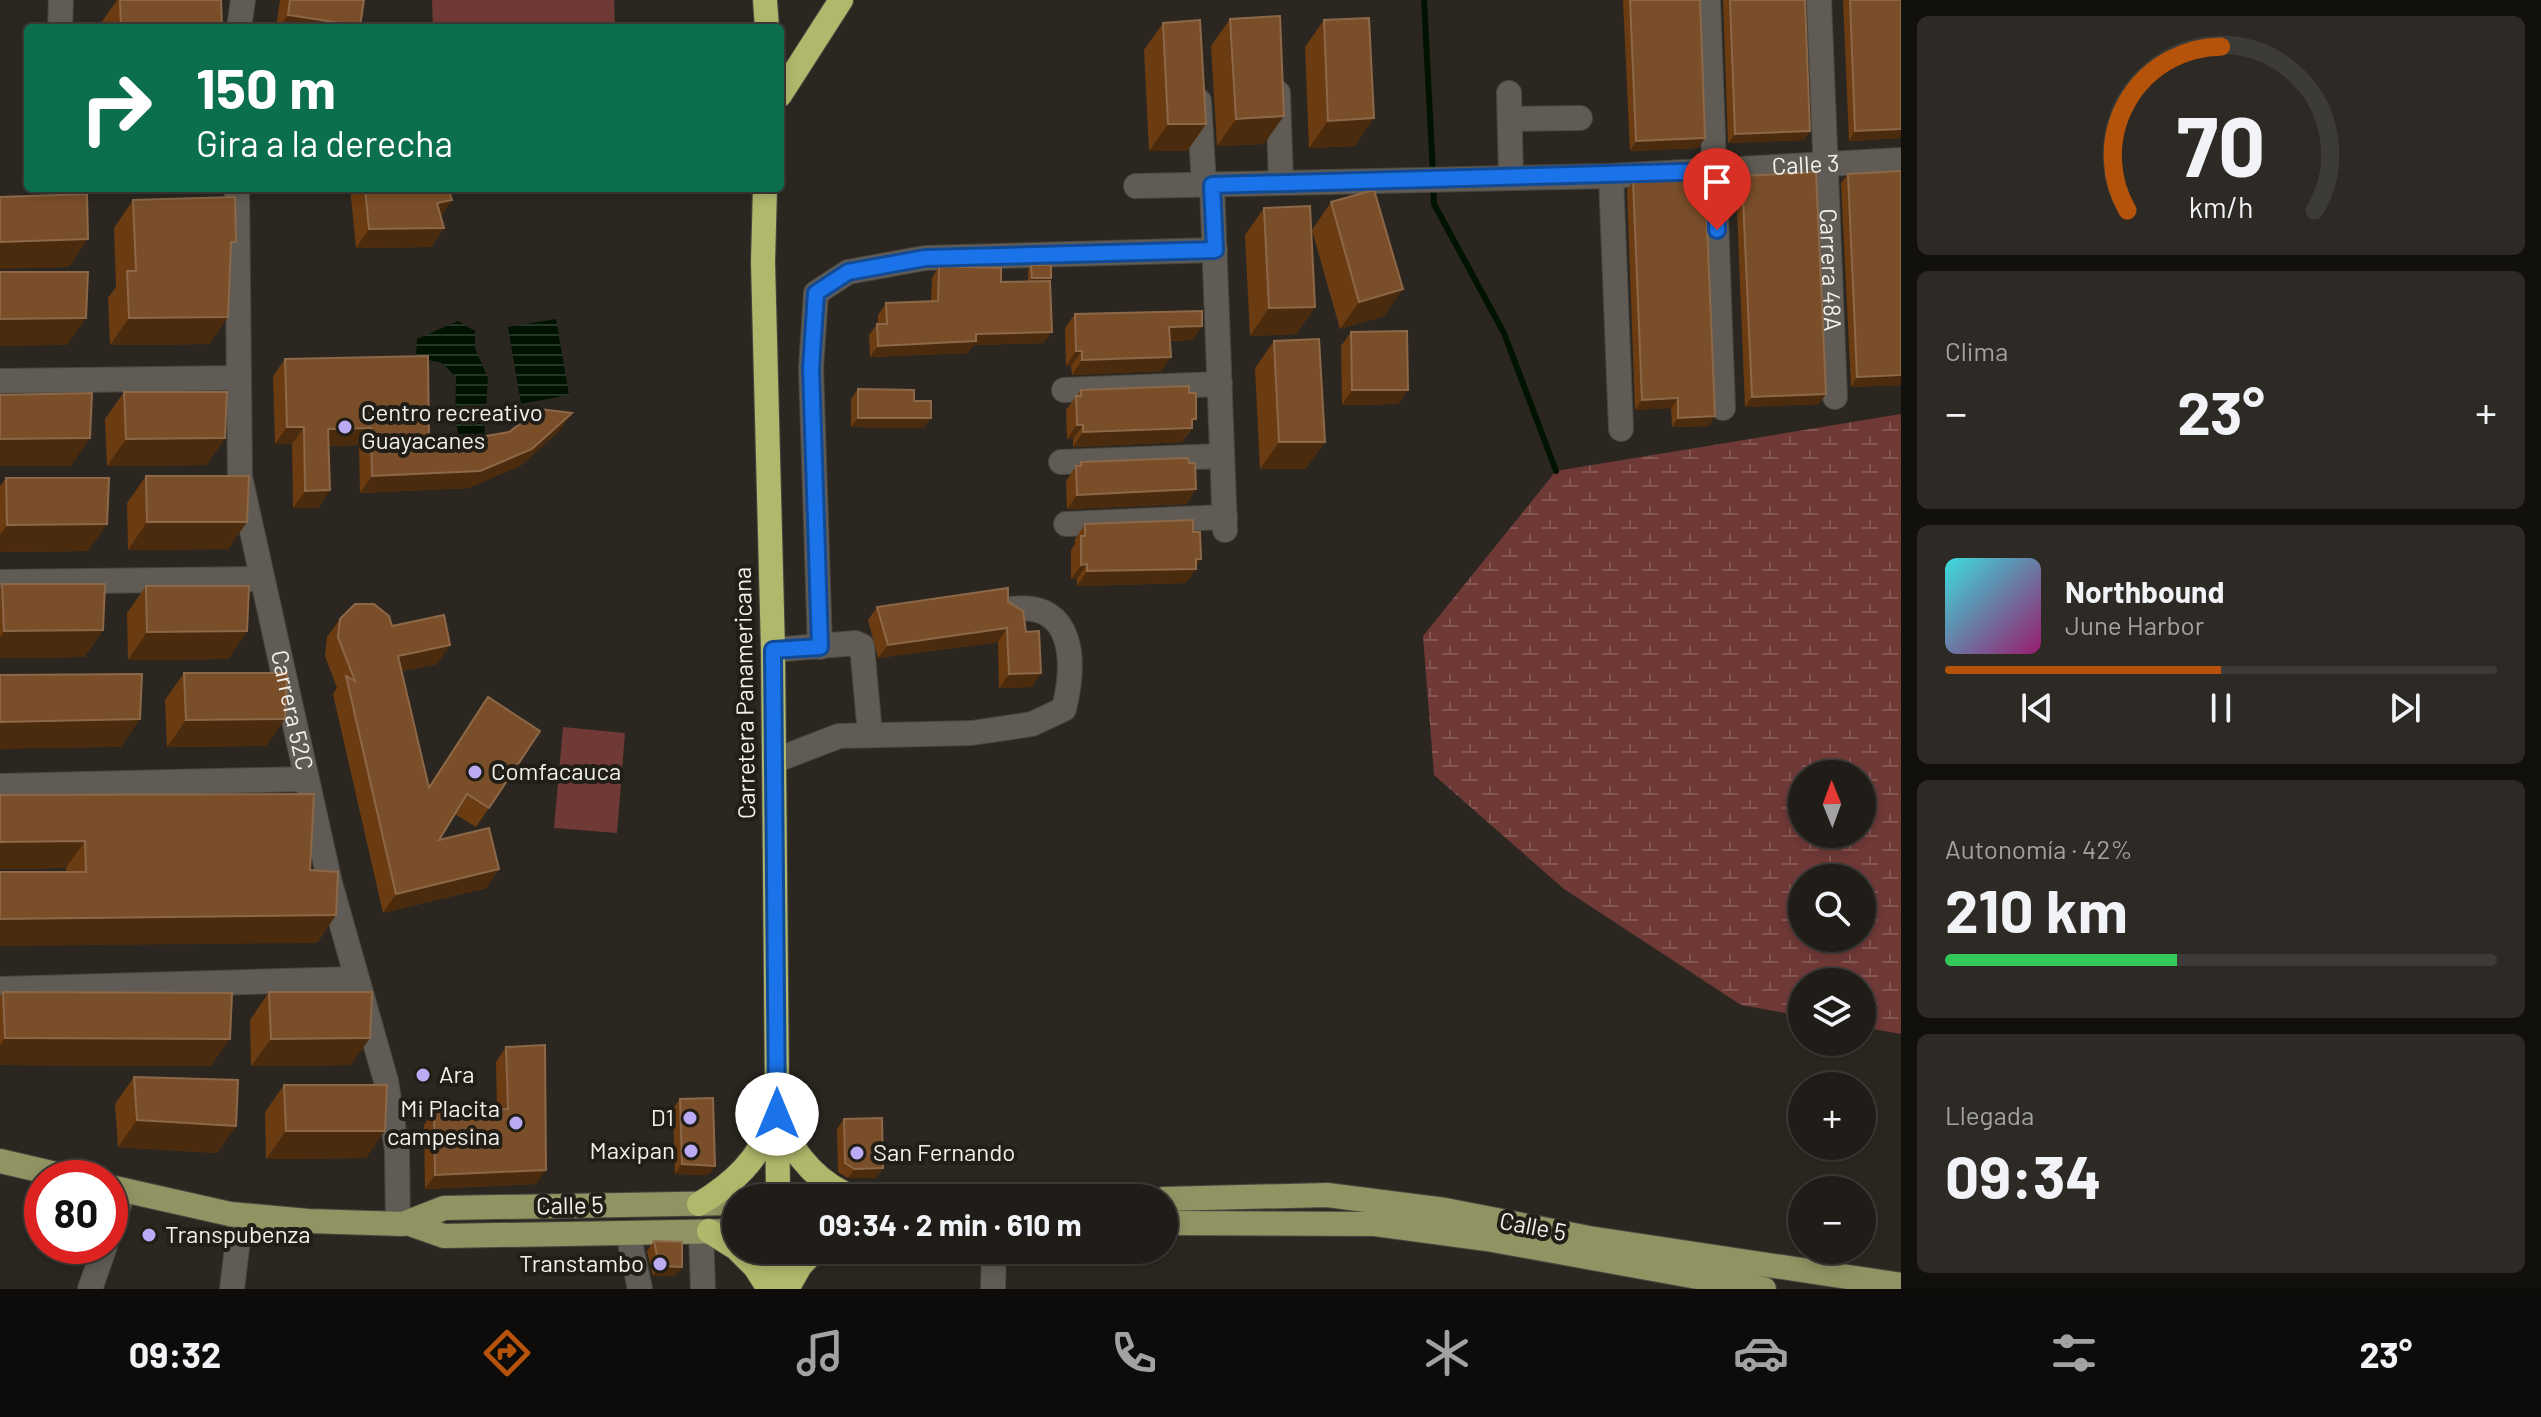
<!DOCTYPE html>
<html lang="es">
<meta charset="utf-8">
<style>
:root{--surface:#201d18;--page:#2d2a25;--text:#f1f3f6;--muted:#a2a2a2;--line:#3d3b37;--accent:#b45309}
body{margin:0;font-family:Barlow,sans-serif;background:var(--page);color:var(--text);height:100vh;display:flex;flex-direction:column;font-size:30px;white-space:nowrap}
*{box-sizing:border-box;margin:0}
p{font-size:26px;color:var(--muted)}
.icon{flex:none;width:44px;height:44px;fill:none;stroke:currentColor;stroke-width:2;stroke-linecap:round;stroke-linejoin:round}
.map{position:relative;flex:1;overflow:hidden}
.panel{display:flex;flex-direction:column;gap:16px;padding:16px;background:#12100d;width:640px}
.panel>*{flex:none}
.top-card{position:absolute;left:24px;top:24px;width:760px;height:168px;border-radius:8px;box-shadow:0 4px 12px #0003,0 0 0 2px var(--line);background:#0b6e4f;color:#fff;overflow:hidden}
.needle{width:52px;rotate:359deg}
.fabs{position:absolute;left:1788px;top:760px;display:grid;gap:16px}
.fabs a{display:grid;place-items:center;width:88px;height:88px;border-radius:50%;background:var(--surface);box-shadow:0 4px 12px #0003,0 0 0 2px var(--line);font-size:40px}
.speed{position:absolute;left:24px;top:1160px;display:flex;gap:16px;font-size:40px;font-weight:700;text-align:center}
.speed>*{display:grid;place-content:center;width:104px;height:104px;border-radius:50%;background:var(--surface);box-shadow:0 4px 12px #0003,0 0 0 2px var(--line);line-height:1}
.speed .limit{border:12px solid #d22;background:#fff;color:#111}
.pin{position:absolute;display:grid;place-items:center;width:68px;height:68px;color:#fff;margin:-82px -34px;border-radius:50% 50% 50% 0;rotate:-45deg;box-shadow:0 0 8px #0007}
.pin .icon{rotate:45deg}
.me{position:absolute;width:88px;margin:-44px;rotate:0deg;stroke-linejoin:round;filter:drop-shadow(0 0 6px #0008)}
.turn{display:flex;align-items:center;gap:28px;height:168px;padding:0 40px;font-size:36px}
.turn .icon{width:104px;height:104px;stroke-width:2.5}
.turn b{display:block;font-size:56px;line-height:68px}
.big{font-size:60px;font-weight:700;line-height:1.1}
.panel .card{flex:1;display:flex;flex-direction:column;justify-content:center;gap:12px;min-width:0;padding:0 28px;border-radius:12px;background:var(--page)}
.panel .dial{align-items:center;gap:0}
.dial svg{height:208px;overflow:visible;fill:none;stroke:var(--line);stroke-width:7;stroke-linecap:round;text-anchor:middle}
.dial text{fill:var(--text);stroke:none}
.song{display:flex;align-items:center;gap:24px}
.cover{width:96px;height:96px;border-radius:12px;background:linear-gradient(135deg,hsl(180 70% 55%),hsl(320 70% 35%))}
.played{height:8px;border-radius:4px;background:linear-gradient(90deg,var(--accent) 50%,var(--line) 50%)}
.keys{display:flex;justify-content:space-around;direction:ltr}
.heat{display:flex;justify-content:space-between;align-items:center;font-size:44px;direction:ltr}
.charge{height:12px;border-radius:6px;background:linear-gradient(90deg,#34c759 42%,var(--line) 0)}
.trip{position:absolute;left:722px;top:1184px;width:456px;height:80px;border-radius:40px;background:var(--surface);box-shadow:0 4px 12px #0003,0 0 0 2px var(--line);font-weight:700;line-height:80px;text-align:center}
.menu{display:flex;height:128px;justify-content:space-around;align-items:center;background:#0d0c0a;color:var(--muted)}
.menu .icon{width:56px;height:56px}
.menu .on{color:var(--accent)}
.menu b{font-size:36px;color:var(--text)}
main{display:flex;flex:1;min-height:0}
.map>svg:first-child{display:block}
.wetland{fill:url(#wetland-marsh);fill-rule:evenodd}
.pitch{fill:#6f3936}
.water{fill:url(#water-rules)}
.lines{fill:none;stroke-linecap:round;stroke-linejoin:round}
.stream{stroke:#001300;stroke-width:6}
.minor-casing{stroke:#494640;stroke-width:26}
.major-casing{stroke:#494640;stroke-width:26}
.highway-casing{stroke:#494640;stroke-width:26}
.minor{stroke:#605c55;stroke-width:24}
.major{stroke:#919362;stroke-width:24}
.highway{stroke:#b1b86b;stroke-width:24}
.wall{fill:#6b3b11}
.shaded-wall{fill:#4b2b0d}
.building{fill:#7a4e29;stroke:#8c6848;stroke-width:2}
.route-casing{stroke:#114b97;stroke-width:20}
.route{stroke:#1a73e8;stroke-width:14}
.poi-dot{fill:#bcaaf5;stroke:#211e17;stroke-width:3}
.labels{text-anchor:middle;stroke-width:8;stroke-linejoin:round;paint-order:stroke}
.street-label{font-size:24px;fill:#f2f0ec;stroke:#211e17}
.poi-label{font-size:24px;fill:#f2f0ec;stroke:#211e17;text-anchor:start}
</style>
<main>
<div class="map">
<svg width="1901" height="1289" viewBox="0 0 1901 1289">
<defs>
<pattern id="wetland-marsh" width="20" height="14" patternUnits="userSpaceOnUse" patternTransform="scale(2)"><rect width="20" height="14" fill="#6f3936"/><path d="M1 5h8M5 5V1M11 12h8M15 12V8" fill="none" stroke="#845653"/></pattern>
<pattern id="water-rules" width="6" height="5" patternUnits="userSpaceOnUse" patternTransform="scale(2)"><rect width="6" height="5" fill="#001300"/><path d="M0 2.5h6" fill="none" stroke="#263625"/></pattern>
</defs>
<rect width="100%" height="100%" fill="#2b2720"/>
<!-- wetland -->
<path class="wetland" d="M1901,414V1034L1862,1027V982H1802V1016L1741,1005L1564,889L1434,775L1423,636L1556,471ZM1802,774H1862V834H1802ZM1802,878H1862V938H1802Z"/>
<!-- pitch -->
<path class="pitch" d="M432,0H614L615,28H433Z
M563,727L625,733L617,833L554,828Z"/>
<!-- water -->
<path class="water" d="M556,319L569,395L521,404L508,327Z
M458,321L475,331V348L488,378L484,440L460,441L455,419L456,377L442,363L416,357L417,339Z"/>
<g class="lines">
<!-- stream -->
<path class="stream" d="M1424,0L1433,174
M1433,186L1434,204L1504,333L1556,471"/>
<defs>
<g id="minor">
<path d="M1708,0L1723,408"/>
<path id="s1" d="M1819,0L1835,397"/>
<path d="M60,28L61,0"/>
<path d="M239,28L243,0"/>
<path d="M1278,93L1281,183"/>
<path d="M1509,93L1511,177"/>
<path d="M1199,101L1204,185"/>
<path d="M1510,119L1580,118"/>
<path d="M1611,176L1621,429"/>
<path d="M1212,185L1225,530"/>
<path id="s2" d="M1136,186L1611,176L1901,160"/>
<path id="s3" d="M237,188L240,477L330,883L386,1081L397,1150L398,1224"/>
<path d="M0,381L237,378"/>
<path d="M1064,390L1220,384"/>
<path d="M1061,462L1222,456"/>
<path d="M1066,524L1225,517"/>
<path d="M0,582L260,579"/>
<path d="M820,647L811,368L816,293L848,272L925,258L1215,250"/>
<path d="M773,650L855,643L862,646L870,734"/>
<path d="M774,761L839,736L972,733L1032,724L1064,709C1075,664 1076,601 1012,609"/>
<path d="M0,786L305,779"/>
<path d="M0,989L355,979"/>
<path d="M110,1232L124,1190"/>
<path d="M701,1232L703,1289"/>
<path d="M628,1233L640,1289"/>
<path d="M90,1289L105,1246"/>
<path d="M232,1289L241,1215"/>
<path d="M993,1289L994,1250"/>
</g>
<path id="major" d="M0,1161L73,1178
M110,1187L230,1214L308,1221L403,1224L444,1208L736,1203
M1164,1199L1327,1195L1445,1210L1589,1238L1901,1285
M407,1223L444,1236L736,1231
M1164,1223L1375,1224L1487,1239L1764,1289"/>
<path id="highway" d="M765,0L767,28
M780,95L841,0
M765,188L763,262L773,650L778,1198
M779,1120C794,1155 818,1184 855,1198
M699,1204C736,1182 758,1159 774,1120
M709,1231L736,1248
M738,1250L755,1267L769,1289
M778,1250L779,1289
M787,1289L800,1266L815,1250"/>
</defs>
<!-- minor casing -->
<use href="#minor" class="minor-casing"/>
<!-- major casing -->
<use href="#major" class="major-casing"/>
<!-- highway casing -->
<use href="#highway" class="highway-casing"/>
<!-- minor -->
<use href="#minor" class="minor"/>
<!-- major -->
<use href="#major" class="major"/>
<!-- highway -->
<use href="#highway" class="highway"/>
</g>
<!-- wall -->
<path class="wall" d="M117,0H221L222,28H101V23Z
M280,0H364L360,26L359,28H276Z
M1623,0H1700L1698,148L1630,151Z
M1723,0H1805L1810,131L1804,140L1728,143Z
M1843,0H1901V138L1849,141Z
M1230,19L1264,144L1217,146L1211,46Z
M1324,20L1355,146L1309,148L1305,47Z
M1163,23L1206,124L1187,151H1149L1144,50Z
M1901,171V385L1851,387L1841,183L1848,174Z
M1742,176L1819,404L1745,407L1736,185Z
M1633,181L1709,426L1672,427L1671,408L1635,410L1627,190Z
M350,188H448L452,200L441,216L444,228L431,247L356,248Z
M133,200L231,250L228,317L209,344L110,345L108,298L116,287L114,228Z
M1331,202L1384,316L1340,329L1312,230Z
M1264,208L1315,307L1296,334L1250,336L1245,235Z
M1031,265L1051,278L1049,281L1044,343L973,345L968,353L870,357L869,335L877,324H878V315L886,303L931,302L932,278L939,266L1001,282L1028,281V270Z
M1075,314L1202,326L1192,340L1170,341L1171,357L1161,371L1072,375L1071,366H1066L1065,328Z
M1351,332L1398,404L1342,405L1341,346Z
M1274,341L1325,442L1305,469H1260L1255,368Z
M285,359L429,446L509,432L572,413L560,430L520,466L468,488L360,493L359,445L329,446L318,508H293L292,444H275L273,376Z
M858,389L914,401L924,428L851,427V399Z
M1081,390L1192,426V428L1182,442L1073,447V439H1067L1066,410Z
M124,392L225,438L206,465L107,466L105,419Z
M1081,462L1189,463L1196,489L1186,504L1067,509L1066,481L1076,466H1078Z
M146,476L247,522L228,549L128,550L127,503Z
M6,478L88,551L0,552V486Z
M1085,524L1196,565L1186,583L1077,586V579H1071V550L1075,544V539Z
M2,584L103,630L84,657L0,658V587Z
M146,586L247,631L228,659L128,660L127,613Z
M1008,602L1032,687L999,688L998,642L878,658L868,620L877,607Z
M340,619L392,626L437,664L402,671L428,787L488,697L489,808L476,827L455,814L439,840L499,869L486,888L383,913L333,694L337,688L325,656L327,637Z
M184,673L266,746L167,747L165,700Z
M0,795L310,870L336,915L317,943L66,872V868L0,869Z
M3,992L211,1066L0,1065V996Z
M269,992L351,1065L251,1066L250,1020Z
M506,1047L536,1184L425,1189L424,1125L434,1111L497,1109L496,1062Z
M134,1077L236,1126L217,1153L118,1147L115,1104Z
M284,1085L366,1158L266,1159L265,1112Z
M680,1099L715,1166L708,1175L675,1174L673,1108Z
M844,1119L883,1168L876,1178H848L838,1172L837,1129Z
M654,1241L675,1276H653L647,1251Z"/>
<!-- shaded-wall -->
<path class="shaded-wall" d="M288,15L360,26L359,28H279Z
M1284,116L1264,144L1217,146L1236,119Z
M1374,118L1355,146L1309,148L1328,121Z
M1168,124H1206L1187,151H1149Z
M1901,129V138L1849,141L1855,131Z
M1810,131L1804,140L1728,143L1735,134Z
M1705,138L1698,148L1630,151L1636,141Z
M452,200L439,219L437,203Z
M444,228L431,247L356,248L369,229Z
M88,239L69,267L0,269V242Z
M1032,278H1051L1048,282L1028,283Z
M1403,289L1384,316L1340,329L1359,302Z
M1315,307L1296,334L1250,336L1269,308Z
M228,317L209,344L110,345L129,318Z
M86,318L67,345L0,346V319Z
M1202,326L1192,340L1159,341L1169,327Z
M1052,332L1044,343L973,345L968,353L870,357L878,346L976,334Z
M1076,351H1082L1071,366H1066Z
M1171,357L1161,371L1072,375L1082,360Z
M1901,375V385L1851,387L1857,377Z
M1352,390H1408L1398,404L1342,405Z
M1826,394L1819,404L1745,407L1752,397Z
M1678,398L1671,408L1635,410L1642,400Z
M572,413L560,430L520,466L468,488L360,493L372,476Z
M1715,416L1709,426L1672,427L1678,418Z
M858,418H931L924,428L851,427Z
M1196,419L1182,442L1073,447L1083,432Z
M1077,425H1083L1073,439H1067Z
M287,427H304L292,444H275Z
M371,428L359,445L317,446L328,429Z
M90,438L71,466H0V439Z
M225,438L206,465L107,466L126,439Z
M1279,442H1325L1305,469H1260Z
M1196,489L1186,504L1067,509L1077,495Z
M330,490L318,508H293L305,491Z
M147,522H247L228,549L128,550Z
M107,524L88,551L0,552V535L7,525Z
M1201,559L1194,569H1196L1186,583L1077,586L1087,571Z
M1087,564L1077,579H1071L1081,565Z
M1007,628L998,642L878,658L888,645Z
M103,630L84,657L0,658V637L4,631Z
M247,631L228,659L128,660L147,632Z
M450,645L437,664L385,674L398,656Z
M1041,673L1032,687L999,688L1009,674Z
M140,719L121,747L0,749V722Z
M285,719L266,746L167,747L186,720Z
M85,841L66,868L0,869V842Z
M499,869L486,888L383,913L396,894Z
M336,915L317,943L0,946V919Z
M5,1038L230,1039L211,1066L0,1065V1045Z
M370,1038L351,1065L251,1066L271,1039Z
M137,1120L236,1126L217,1153L118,1147Z
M286,1131H385L366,1158L266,1159Z
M682,1164L715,1166L708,1175L675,1174Z
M883,1168L876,1178H848L855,1169Z
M546,1170L536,1184L425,1189L435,1175Z
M659,1266L682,1267L675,1276H653Z"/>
<!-- building -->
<path class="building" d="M120,0H221L222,28H121Z
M290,0H364L360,26L288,15Z
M1630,0H1700L1705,138L1636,141Z
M1730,0H1805L1810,131L1735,134Z
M1850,0H1901V129L1855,131Z
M1280,16L1284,116L1236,119L1230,19Z
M1369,18L1374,118L1328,121L1324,20Z
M1200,20L1206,124H1168L1163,23Z
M1901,171V375L1857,377L1848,174Z
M1816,172L1826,394L1752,397L1742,176Z
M1705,177L1715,416L1678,418V398L1642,400L1633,181Z
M365,188H448L452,200L437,203L444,228L369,229Z
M1374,190L1403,289L1359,302L1331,202Z
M87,194L88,239L0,242V197Z
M235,197L236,242H231L228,317L129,318L127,271H136L133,200Z
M1310,206L1315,307L1269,308L1264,208Z
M1031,265H1051V278H1032Z
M939,266L1001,268V282L1050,281L1052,332L976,334V341L878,346L877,324H887L886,303L938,301Z
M0,272H88L86,318L0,319Z
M1202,311V326L1169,327L1171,357L1082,360V351H1076L1075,314Z
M1407,331L1408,390H1352L1351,332Z
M1319,339L1325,442H1279L1274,341Z
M428,356L429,446L509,432L540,409L572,413L532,449L480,471L372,476L371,428L328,429L330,490L305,491L304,427H287L285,359Z
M1189,386V393H1196V419H1192V428L1083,432V425H1077L1076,396H1081V390Z
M858,389L914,390V401H931V418H858Z
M124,392H227L225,438L126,439Z
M92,393L90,438L0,439V395Z
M1188,458L1189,463H1195L1196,489L1077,495L1076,466H1081V462Z
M146,476H249L247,522H147Z
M6,478H109L107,524L7,525Z
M1193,520V532H1200L1201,559H1196V569L1087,571V564L1081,565V536H1085V524Z
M2,584H105L103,630L4,631Z
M146,586H249L247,631L147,632Z
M1008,588V602L1023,611L1026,632L1039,631L1041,673L1009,674L1007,628L888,645L877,607Z
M355,604H374L389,616L392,626L444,615L450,645L398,656L429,788L488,697L540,731L489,808L467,794L439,840L489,828L499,869L396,894L346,676L355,681L338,637L340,619Z
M184,673H287L285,719L186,720Z
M142,674L140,719L0,722V675Z
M314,794L310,870L338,872L336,915L0,919V872H86L85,841L0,842V795Z
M3,992L232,993L230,1039L5,1038Z
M269,992H372L370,1038L271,1039Z
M545,1045L546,1170L435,1175L434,1111L508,1109L506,1047Z
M134,1077L238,1080L236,1126L137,1120Z
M284,1085H387L385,1131H286Z
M713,1098L715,1166L682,1164L680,1099Z
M882,1118L883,1168L855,1169L845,1163L844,1119Z
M654,1241L682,1242V1267L659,1266Z"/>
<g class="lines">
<defs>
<path id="route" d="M777,1114L773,650L820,647L811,368L816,293L848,272L925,258L1215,250L1212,185L1716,171L1717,230"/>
</defs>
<!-- route casing -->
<use href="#route" class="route-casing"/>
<!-- route -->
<use href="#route" class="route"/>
</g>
<!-- markers -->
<g class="poi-dot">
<circle cx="345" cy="427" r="8"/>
<circle cx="475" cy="772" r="8"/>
<circle cx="423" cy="1075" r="8"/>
<circle cx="690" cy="1118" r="8"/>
<circle cx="516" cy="1123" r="8"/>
<circle cx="691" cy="1151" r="8"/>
<circle cx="857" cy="1153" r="8"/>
<circle cx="149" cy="1235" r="8"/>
<circle cx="660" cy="1264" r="8"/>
</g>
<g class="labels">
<!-- street labels -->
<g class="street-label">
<text dy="8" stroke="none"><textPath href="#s2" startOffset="670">Calle 3</textPath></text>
<text dy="8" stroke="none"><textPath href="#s1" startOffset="270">Carrera 48A</textPath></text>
<text transform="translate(745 693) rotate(-91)" y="8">Carretera Panamericana</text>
<text dy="8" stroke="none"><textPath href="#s3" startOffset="528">Carrera 52C</textPath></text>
<text transform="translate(570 1206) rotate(-1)" y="8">Calle 5</text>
<text transform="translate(1533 1227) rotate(11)" y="8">Calle 5</text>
</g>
<!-- poi labels -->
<g class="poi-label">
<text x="361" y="421">Centro recreativo<tspan x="361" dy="28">Guayacanes</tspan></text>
<text x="491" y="780">Comfacauca</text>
<text x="439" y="1083">Ara</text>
<text x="500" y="1117" text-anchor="end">Mi Placita<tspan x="500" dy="28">campesina</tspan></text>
<text x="674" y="1126" text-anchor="end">D1</text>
<text x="675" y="1159" text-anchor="end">Maxipan</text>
<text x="873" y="1161">San Fernando</text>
<text x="165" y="1243">Transpubenza</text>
<text x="644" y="1272" text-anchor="end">Transtambo</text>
</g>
</g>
</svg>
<div class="fabs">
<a><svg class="needle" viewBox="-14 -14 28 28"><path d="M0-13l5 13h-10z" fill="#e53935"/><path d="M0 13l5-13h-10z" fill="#a2a2a2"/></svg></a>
<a><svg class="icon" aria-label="search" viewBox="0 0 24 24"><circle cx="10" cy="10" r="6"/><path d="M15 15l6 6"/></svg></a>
<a><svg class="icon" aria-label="layers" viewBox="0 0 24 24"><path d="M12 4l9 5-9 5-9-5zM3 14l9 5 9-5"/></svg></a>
<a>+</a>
<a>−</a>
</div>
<div class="speed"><div class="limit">80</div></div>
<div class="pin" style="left:1717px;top:230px;background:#d93025"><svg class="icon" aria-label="arrive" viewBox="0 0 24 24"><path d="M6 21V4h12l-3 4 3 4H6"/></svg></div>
<svg class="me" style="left:777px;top:1114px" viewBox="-20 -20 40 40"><circle r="19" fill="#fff"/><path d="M0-13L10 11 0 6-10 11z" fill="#1a73e8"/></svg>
<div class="trip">09:34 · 2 min · 610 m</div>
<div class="top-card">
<div class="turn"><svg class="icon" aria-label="right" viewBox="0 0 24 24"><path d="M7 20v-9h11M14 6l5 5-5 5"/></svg><div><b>150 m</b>Gira a la derecha</div></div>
</div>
</div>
<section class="panel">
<div class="card dial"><svg viewBox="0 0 100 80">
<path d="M14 69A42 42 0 1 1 86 69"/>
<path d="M14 69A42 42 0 0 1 50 6" stroke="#b45309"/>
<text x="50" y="56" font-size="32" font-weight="700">70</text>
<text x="50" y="72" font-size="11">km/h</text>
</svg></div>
<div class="card"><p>Clima</p>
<div class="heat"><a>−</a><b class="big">23°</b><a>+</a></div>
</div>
<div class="card">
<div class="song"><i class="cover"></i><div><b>Northbound</b><p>June Harbor</p></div></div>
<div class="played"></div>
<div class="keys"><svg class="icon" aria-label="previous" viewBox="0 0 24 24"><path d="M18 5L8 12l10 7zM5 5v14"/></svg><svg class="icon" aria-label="pause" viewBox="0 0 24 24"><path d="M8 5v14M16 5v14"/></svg><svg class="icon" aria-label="next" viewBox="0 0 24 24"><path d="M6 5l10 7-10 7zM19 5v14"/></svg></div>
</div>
<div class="card"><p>Autonomía · 42%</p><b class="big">210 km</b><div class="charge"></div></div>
<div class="card"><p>Llegada</p><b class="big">09:34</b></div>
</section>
</main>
<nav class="menu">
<b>09:32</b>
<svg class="icon on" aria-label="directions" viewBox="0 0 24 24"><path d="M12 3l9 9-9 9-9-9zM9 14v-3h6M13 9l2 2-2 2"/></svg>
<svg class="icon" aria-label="music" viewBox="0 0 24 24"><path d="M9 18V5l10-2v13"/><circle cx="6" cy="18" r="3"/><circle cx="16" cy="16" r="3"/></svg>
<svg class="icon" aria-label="phone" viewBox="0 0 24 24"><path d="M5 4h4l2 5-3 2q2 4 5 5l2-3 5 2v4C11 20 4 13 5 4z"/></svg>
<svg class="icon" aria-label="climate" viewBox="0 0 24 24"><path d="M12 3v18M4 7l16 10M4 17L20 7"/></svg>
<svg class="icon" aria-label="car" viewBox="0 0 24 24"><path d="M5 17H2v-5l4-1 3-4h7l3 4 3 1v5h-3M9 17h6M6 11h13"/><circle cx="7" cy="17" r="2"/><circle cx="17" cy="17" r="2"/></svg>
<svg class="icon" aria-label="filters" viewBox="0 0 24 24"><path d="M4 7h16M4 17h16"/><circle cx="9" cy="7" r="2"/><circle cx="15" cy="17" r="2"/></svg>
<b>23°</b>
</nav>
